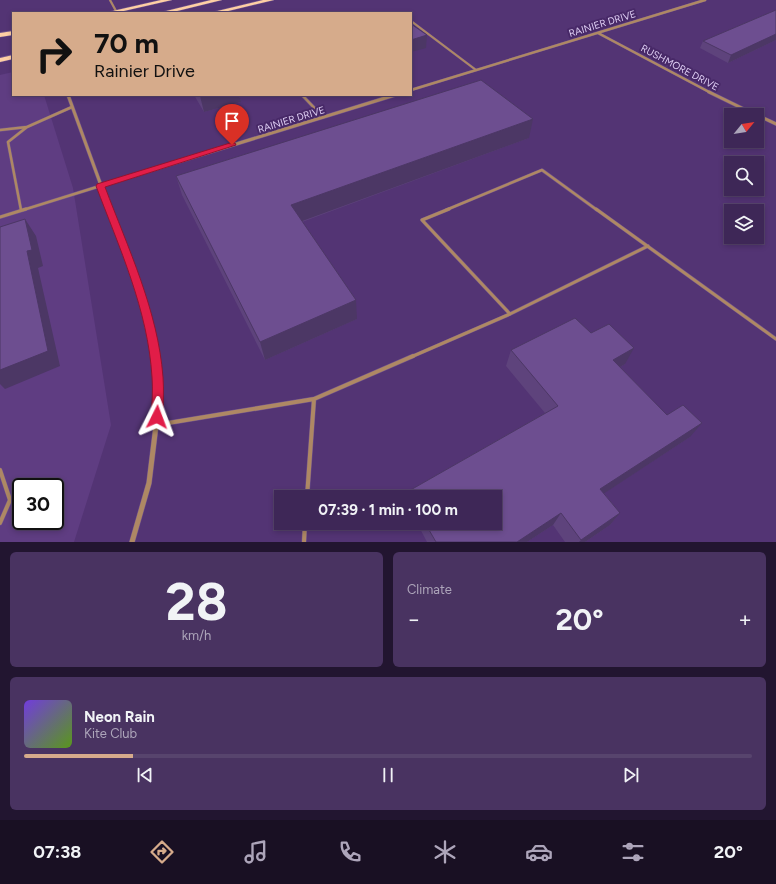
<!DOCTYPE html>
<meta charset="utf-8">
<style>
:root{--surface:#3e2757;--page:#493361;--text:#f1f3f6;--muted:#ada5ba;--line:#57446d;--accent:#d6ab8b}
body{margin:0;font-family:Figtree,sans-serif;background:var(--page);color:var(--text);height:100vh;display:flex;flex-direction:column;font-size:15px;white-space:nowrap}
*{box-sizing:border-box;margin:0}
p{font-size:13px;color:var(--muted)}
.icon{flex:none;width:22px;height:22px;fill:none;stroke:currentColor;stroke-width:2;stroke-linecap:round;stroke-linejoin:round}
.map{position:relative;height:542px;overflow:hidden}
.drawer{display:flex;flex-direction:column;gap:10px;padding:10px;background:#221530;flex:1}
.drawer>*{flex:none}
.hud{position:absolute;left:12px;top:12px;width:400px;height:84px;border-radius:0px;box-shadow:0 2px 6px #0003,0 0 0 1px var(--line);background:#d6ab8b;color:#111;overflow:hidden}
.needle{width:26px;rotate:60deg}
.buttons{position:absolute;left:724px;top:108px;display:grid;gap:8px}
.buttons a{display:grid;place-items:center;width:40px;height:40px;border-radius:0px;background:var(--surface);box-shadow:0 2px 6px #0003,0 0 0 1px var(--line);font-size:20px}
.speed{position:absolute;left:12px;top:478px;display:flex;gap:8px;font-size:20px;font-weight:700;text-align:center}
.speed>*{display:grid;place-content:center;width:52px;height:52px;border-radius:50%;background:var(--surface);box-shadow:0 2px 6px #0003,0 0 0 1px var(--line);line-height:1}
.speed .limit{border:2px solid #111;border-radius:6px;background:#fff;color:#111}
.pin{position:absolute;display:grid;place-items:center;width:34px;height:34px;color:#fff;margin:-41px -17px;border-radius:50% 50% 50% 0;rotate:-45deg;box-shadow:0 0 4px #0007}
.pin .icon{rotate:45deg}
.me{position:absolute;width:44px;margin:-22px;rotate:3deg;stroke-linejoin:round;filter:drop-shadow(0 0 3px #0008)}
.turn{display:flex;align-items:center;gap:14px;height:84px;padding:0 16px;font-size:18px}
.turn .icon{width:52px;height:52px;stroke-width:2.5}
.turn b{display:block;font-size:28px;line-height:34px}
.big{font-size:30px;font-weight:700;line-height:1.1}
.drawer .card{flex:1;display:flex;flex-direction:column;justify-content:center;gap:6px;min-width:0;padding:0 14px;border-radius:6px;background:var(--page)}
.drawer .dial{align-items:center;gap:0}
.dial b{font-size:52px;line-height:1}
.song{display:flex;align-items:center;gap:12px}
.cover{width:48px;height:48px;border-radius:6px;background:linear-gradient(135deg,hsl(260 70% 55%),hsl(90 70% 35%))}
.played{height:4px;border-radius:2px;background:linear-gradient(90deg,var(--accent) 15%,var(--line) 15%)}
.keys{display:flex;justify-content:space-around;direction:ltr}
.heat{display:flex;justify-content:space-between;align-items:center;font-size:22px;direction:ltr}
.drawer .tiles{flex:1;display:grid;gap:10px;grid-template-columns:1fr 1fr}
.card:last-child{grid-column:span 2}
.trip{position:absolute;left:274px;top:490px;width:228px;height:40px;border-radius:0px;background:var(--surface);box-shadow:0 2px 6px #0003,0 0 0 1px var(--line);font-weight:700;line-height:40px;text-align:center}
.menu{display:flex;height:64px;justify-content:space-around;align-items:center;background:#191023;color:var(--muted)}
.menu .icon{width:28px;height:28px}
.menu .current{color:var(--accent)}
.menu b{font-size:18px;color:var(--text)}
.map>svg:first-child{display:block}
.built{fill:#5f3d82;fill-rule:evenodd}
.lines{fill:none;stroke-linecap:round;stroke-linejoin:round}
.service-far3-casing{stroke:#6f538e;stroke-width:2.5}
.service-far2-casing{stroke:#6f538e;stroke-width:3.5}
.service-far1-casing{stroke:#6f538e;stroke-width:4}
.service-casing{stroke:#6f538e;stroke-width:5}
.minor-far3-casing{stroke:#6f538e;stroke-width:3}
.minor-far2-casing{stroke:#6f538e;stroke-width:4}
.minor-far1-casing{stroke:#6f538e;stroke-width:5}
.minor-casing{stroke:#6f538e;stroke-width:6}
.primary-casing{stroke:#6f538e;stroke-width:1}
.service-far3{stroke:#ae8864;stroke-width:2}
.service-far2{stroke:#ae8864;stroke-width:2.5}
.service-far1{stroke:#ae8864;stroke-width:3}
.service{stroke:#ae8864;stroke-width:4}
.minor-far3{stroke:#ae8864;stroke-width:2.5}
.minor-far2{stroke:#ae8864;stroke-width:3}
.minor-far1{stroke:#ae8864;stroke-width:4}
.minor{stroke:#ae8864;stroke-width:5}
.primary{fill:#fecfa4;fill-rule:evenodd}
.wall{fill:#5e437c}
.shaded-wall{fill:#4c3765}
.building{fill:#6d4e90;stroke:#4c3765}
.route{fill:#e11d48;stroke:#92132f}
.labels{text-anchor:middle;stroke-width:4;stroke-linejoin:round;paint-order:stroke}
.far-street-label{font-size:10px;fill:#dfcff4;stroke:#482968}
</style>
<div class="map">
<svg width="776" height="542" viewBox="0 0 776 542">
<rect width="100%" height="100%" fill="#533474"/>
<!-- built -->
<path class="built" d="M13,72V95H44L73,188L111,425L74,542H0V75ZM21,487H55V521H21Z"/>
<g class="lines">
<defs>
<path id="service-far3" d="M110,0L116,11
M411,21L476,70"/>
<path id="service-far2" d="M302,95L323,117
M0,130L27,127
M21,210L8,142L27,127L72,107
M23,210L100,186
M446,210L542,170L597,210"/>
<path id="service-far1" d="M449,209L422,220L510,314
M596,209L776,339
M0,217L26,209
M411,357L510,314L648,246"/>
<path id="service" d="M156,425L314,399
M0,470L10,500L0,523
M307,497L314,399L413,356
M304,542L305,523"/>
<path id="minor-far3" d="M598,33L711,93
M411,90L705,0"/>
<path id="minor-far2" d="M709,92L756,115
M68,95L110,210
M757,115L776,124
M100,186L395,95"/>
<path id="minor-far1" d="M110,209C128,258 147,305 155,357"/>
<path id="minor" d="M132,542L149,483L158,409L157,369L155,356"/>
<path id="primary" d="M161,0H172L115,13H104Z
M211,0H222L169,13H158Z
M263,0H274L220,13H209Z
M13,31V35L0,37V33Z
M13,55V59L0,62V58Z"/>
</defs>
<!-- service-far3 casing -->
<use href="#service-far3" class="service-far3-casing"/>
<!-- service-far2 casing -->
<use href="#service-far2" class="service-far2-casing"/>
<!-- service-far1 casing -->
<use href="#service-far1" class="service-far1-casing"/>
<!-- service casing -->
<use href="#service" class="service-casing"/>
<!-- minor-far3 casing -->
<use href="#minor-far3" class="minor-far3-casing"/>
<!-- minor-far2 casing -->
<use href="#minor-far2" class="minor-far2-casing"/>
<!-- minor-far1 casing -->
<use href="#minor-far1" class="minor-far1-casing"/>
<!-- minor casing -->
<use href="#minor" class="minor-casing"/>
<!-- primary casing -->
<use href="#primary" class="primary-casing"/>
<!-- service-far3 -->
<use href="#service-far3" class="service-far3"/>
<!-- service-far2 -->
<use href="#service-far2" class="service-far2"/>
<!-- service-far1 -->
<use href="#service-far1" class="service-far1"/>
<!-- service -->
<use href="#service" class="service"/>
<!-- minor-far3 -->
<use href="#minor-far3" class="minor-far3"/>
<!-- minor-far2 -->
<use href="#minor-far2" class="minor-far2"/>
<!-- minor-far1 -->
<use href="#minor-far1" class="minor-far1"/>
<!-- minor -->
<use href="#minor" class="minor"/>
<!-- primary -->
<use href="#primary" class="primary"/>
</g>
<!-- wall -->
<path class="wall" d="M776,10V40L728,63L700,48L703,41Z
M194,95H239L241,102L204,112Z
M529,138L302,222L357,319L265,360L182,195L176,176Z
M591,333L625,364L620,367L667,415L690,437L604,493L620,513L610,525L585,542H565L553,525L527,542H427L417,523H495V497H406L407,492L545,413L506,366L511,350Z"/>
<!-- shaded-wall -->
<path class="shaded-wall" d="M776,34V40L728,63L731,55Z
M427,35L426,48L411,52V40Z
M205,95H239L241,102L204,112L200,96Z
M533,119L529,138L294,224L291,205Z
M25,219L36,236L43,266L38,268L60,366L5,389L0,384V370L27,251Z
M356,300L357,319L265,360L260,342Z
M634,348L625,364L605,376L613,360Z
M702,423L690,437L591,502L600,489Z
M561,513L553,525L527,542H517Z
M620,513L610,525L585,542H579L581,540Z"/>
<!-- building -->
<path class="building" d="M776,10V34L731,55L703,41Z
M411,24L427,35L411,40Z
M481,80L533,119L291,205L356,300L260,342L176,176Z
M25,219L32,250L27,251L48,351L0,370V227Z
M575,318L591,333L609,324L634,348L613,360L667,415L683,405L702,423L600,489L620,513L581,540L561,513L517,542H436L425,523H495V497H410L407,492L558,406L511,350Z"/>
<!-- route -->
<path class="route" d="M230,143H235L236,145L105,187C128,248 158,311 163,377C164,390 163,404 163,417L161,420L157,422L153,420L151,417C152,404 153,390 152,377C148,310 119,247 96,186L97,184Z"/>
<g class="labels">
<!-- far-street labels -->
<g class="far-street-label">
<text transform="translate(602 23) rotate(-17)" y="4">RAINIER DRIVE</text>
<text transform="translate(680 67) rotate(28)" y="4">RUSHMORE DRIVE</text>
<text transform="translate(291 119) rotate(-17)" y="4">RAINIER DRIVE</text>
</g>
</g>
</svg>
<div class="buttons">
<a><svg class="needle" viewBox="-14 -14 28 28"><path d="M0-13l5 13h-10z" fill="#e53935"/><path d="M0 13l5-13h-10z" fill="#ada5ba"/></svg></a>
<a><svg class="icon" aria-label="search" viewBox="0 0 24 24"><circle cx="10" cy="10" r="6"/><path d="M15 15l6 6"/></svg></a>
<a><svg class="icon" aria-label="layers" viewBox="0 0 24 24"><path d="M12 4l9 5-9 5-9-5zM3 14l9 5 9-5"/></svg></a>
</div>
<div class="speed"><div class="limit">30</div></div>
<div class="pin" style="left:232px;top:145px;background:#d93025"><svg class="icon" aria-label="arrive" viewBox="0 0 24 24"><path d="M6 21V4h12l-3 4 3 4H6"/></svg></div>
<svg class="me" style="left:157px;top:417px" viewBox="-20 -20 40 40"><path d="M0-17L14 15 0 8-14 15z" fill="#e11d48" stroke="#fff" stroke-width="4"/></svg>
<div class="trip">07:39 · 1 min · 100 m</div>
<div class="hud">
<div class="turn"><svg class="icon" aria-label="right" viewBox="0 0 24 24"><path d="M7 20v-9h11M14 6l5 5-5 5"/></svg><div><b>70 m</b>Rainier Drive</div></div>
</div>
</div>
<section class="drawer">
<div class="tiles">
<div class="card dial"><b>28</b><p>km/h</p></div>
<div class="card"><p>Climate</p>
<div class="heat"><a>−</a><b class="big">20°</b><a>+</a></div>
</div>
<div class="card">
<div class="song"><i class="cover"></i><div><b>Neon Rain</b><p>Kite Club</p></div></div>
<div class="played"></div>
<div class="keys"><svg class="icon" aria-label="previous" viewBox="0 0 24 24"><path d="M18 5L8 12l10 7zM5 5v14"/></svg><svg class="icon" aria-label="pause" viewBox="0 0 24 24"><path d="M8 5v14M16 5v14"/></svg><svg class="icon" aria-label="next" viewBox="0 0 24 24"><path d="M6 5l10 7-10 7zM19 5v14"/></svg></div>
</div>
</div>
</section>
<nav class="menu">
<b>07:38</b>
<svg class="icon current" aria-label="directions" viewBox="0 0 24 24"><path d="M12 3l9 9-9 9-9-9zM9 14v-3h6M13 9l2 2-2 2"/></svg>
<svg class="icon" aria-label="music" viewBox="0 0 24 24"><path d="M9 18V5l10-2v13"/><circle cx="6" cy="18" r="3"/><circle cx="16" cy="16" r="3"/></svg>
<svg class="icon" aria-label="phone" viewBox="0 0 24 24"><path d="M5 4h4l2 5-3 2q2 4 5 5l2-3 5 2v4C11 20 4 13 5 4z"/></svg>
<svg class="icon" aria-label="climate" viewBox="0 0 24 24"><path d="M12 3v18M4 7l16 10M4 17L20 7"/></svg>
<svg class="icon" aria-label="car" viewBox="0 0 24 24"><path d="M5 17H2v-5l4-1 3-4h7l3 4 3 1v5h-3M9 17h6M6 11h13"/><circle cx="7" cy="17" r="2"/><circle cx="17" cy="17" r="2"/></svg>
<svg class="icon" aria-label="filters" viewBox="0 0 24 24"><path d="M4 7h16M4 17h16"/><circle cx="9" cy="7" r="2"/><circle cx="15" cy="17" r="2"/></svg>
<b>20°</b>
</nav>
